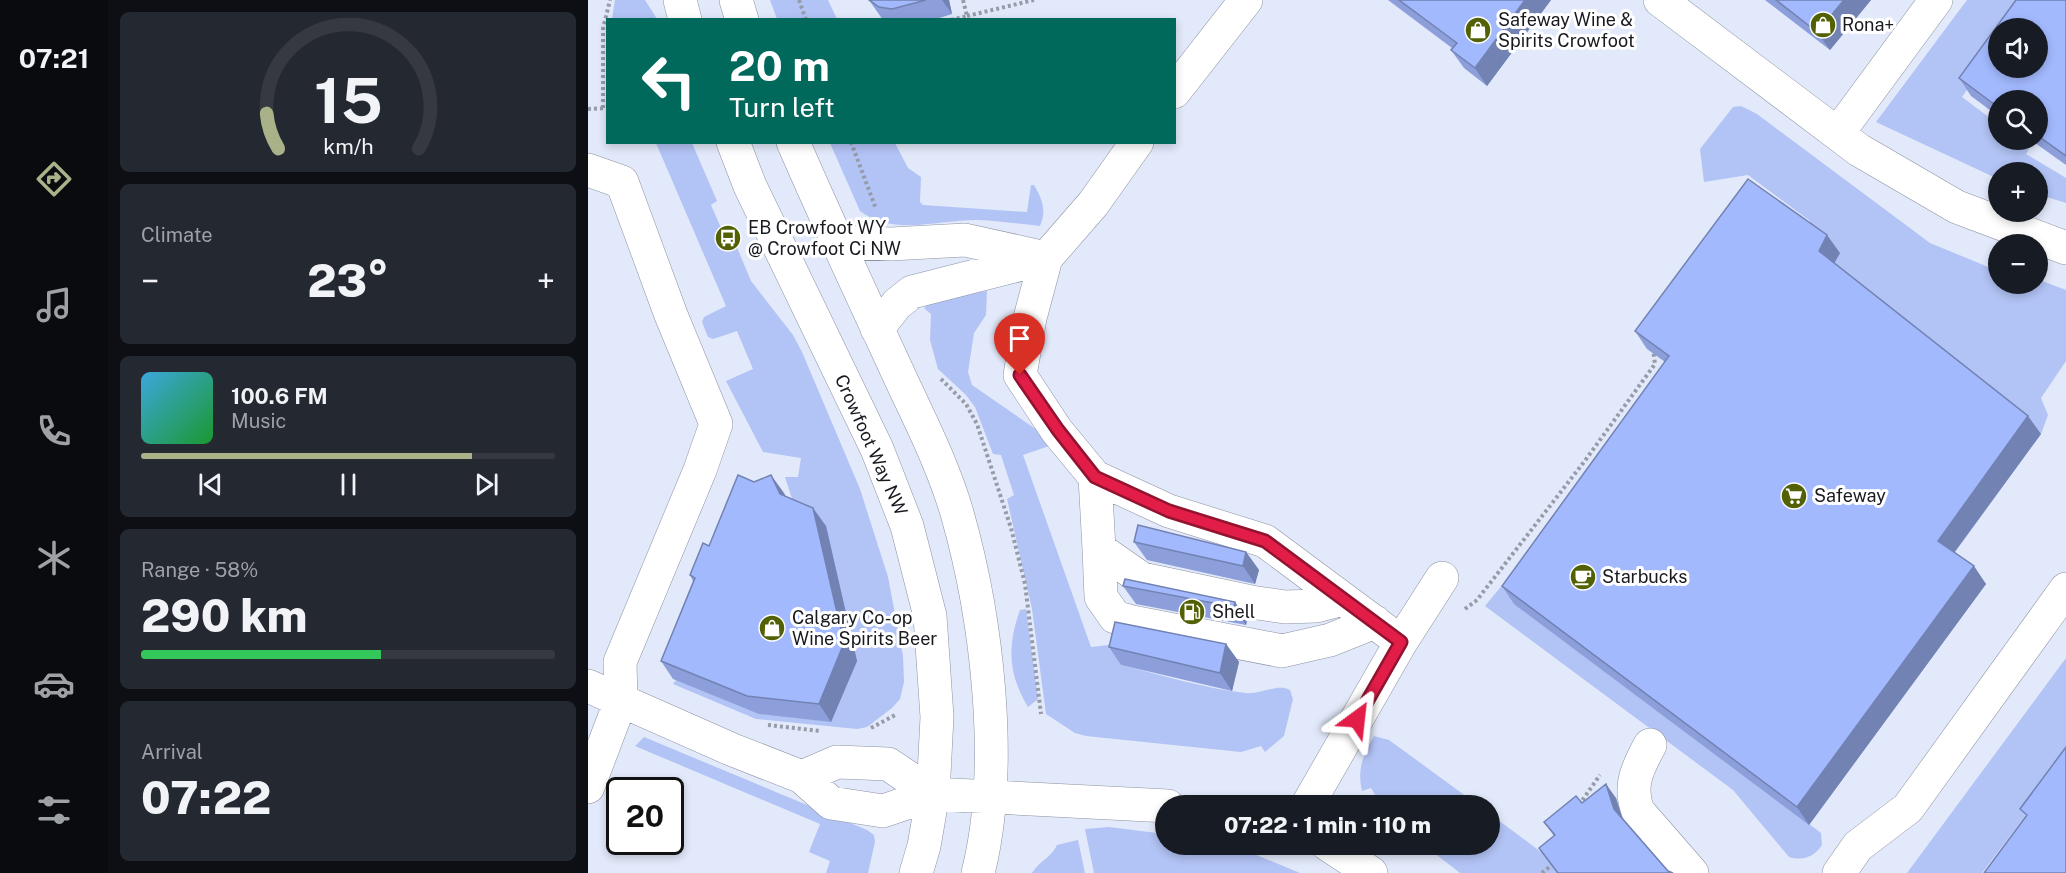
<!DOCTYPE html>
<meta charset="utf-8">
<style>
:root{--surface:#171b24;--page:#242831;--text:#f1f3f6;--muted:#9ea1a6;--line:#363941;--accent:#a9b189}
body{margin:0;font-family:"Public Sans",sans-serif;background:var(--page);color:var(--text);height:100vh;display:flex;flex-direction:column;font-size:22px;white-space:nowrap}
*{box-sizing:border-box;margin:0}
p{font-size:20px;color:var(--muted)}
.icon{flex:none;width:33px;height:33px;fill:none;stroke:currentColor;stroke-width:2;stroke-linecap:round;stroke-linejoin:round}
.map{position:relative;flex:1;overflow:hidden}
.drawer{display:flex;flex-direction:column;gap:12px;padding:12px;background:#0d0f14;width:480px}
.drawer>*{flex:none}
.banner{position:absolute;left:18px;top:18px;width:570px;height:126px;border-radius:0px;box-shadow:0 3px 9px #0003;background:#00695c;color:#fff;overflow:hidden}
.fabs{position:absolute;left:1400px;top:18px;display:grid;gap:12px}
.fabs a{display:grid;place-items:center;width:60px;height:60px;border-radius:50%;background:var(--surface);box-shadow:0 3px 9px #0003;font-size:30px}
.speed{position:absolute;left:18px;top:777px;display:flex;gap:12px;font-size:30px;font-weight:700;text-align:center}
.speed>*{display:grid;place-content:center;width:78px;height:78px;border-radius:50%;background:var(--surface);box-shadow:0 3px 9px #0003;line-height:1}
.speed .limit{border:3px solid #111;border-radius:9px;background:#fff;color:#111}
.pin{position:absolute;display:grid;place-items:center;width:51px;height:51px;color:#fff;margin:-62px -26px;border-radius:50% 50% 50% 0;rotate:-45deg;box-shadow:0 0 6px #0007}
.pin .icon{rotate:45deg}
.me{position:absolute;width:66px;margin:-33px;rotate:30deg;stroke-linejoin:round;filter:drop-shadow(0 0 4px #0008)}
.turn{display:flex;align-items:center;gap:21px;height:126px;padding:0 24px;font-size:27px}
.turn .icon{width:78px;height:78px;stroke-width:2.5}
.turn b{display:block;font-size:42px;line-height:51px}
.big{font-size:45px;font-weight:800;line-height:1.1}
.drawer .widget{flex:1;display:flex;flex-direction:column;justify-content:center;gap:9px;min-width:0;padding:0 21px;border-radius:9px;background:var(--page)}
.drawer .dial{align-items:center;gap:0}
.dial svg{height:156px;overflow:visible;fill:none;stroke:var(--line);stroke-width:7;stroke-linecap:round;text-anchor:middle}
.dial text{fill:var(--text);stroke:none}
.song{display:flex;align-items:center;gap:18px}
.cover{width:72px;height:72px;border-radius:9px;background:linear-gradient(135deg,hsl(200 70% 55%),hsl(130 70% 35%))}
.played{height:6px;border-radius:3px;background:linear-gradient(90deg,var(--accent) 80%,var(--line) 80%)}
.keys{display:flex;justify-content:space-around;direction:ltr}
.heat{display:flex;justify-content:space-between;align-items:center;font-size:33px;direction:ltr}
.charge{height:9px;border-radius:4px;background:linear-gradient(90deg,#34c759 58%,var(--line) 0)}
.trip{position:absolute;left:567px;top:795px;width:345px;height:60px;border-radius:30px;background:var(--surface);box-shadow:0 3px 9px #0003;font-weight:800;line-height:60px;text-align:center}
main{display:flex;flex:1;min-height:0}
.menu{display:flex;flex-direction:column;width:108px;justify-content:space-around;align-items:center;background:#090b0e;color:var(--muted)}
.menu .icon{width:42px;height:42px}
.menu .current{color:var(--accent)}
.menu b{font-size:27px;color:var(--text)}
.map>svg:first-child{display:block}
.green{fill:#b2c3f5}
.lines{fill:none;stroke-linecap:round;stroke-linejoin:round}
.minor-casing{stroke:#8c92a2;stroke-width:34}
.path{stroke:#969ba8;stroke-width:4;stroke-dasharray:3 3;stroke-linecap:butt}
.minor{stroke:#fff;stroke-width:33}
.wall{fill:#8c9fda}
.shaded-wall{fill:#7282b2}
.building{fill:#a3b9fe;stroke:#7282b2;stroke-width:1.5;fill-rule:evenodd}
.route-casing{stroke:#92132f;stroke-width:15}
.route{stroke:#e11d48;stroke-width:10}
.labels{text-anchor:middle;stroke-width:6;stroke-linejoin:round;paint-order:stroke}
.poi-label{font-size:18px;fill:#181a20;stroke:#fff;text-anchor:start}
.street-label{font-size:18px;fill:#181a20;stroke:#fff}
</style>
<main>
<nav class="menu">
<b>07:21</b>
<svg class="icon current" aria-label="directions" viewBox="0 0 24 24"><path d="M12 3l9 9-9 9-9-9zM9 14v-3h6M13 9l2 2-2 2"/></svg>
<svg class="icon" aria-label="music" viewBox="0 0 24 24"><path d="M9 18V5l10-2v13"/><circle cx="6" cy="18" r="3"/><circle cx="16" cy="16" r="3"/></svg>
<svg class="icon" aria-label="phone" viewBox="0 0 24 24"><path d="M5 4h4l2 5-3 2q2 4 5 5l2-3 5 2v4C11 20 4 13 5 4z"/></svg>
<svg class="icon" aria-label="climate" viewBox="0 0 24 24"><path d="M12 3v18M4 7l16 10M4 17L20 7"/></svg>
<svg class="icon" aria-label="car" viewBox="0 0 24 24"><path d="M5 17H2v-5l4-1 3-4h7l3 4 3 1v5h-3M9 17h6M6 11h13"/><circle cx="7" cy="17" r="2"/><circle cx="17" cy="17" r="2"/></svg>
<svg class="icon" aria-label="filters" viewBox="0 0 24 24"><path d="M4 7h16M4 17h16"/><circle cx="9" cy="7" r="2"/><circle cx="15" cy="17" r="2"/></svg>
</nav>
<section class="drawer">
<div class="widget dial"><svg viewBox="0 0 100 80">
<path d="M14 69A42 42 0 1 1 86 69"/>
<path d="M14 69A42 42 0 0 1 8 51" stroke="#a9b189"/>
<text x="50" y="56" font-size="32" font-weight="700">15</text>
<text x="50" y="72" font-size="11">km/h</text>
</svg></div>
<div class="widget"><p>Climate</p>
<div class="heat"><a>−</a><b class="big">23°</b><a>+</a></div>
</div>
<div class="widget">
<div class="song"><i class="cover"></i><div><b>100.6 FM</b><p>Music</p></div></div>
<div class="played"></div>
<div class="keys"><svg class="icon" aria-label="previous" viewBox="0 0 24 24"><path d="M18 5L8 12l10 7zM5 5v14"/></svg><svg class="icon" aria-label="pause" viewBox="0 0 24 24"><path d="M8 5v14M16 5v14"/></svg><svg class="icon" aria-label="next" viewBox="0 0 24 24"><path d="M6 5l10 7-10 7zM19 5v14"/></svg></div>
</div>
<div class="widget"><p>Range · 58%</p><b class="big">290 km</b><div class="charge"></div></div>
<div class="widget"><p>Arrival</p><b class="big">07:22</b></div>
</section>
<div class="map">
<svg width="1478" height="873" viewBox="0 0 1478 873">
<rect width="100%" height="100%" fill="#e2e9fa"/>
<!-- green -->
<path class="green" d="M27,0H57L69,19H24Z
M182,0H240L249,19H189Z
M1379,0H1451L1410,28L1396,66L1374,97L1410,124V140H1431L1442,147L1438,154L1478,178V203L1449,194V172H1410V179L1288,122Z
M1153,106L1169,114L1342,243L1410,271V284H1449V279L1478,290V361L1453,398L1460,415L1453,434L1243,269L1218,229L1222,221L1160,175L1116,182L1112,149L1145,107Z
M68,143H104L129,201L123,205L141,246L148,245L163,281L205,335L214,352L272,489L300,577L315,656L316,682L312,699L304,708L279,727L269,729L168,719L85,684L209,514L197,477H210L213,458L175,452L138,381L165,369L149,331L125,339L120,337L114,322L116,317L138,306Z
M242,143H307L320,168L333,177L332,202L335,205L439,212L444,178L443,185H446C454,199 459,210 452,226C432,224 411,221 391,220C352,219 306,237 272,211Z
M399,291L398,315L386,333L380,372L384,385L462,439L461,446L435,455L503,647L529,644L533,665C574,675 615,688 657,693C673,695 689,683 702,690L705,699L696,736L677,752L673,746L653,752L498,736L487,733L458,714L444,609L419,499L426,495L413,455L405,454L387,407L378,395L350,369L342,340L343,314L336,308L344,300Z
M929,567L927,604L1233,833L1234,845C1226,857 1215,861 1201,857L1145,790L897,606Z
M438,609L450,699L440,707C420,674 419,646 432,610Z
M1478,658V762L1394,873H1319Z
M786,736L801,740L890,805H793L783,788L774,791C769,769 775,755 786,736Z
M56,737L279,830L286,835L287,842L280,873H238L242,861L221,852L232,824L47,746Z
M902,814L953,852L971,873H872L836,845L902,844Z
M521,827L577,834L578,844L634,845L666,854L712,873H506L497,829Z
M490,840L497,873H444C451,861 463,858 469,845Z"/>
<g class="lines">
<defs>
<path id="minor" d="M92,0L97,20
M148,0L154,20
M1072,0L1271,150L1369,207L1478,248
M586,92L658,0
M1250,133L1348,0
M145,142L162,186L289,449L319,526L342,616L349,717L345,794L336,846L328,873
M205,142C237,216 271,289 305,362C327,411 354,461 369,513C399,618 417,766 390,873
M549,142L505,204L458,258L442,318L432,375L469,431L507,477L581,511L677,541L813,642
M0,170L34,182L83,315L128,424L112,470L32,662L33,700L0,787
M251,242L303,244L377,240L458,258
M289,329L309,304L324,292L450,260
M507,477L511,549L554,579L663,602L697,607L728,606L755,599
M511,549L513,597L527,617L544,622L694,651L742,640L787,622
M0,686L145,750L214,777L243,803L295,811L345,794L580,806
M1062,745C1050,767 1040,786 1050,811L1104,873
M214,777L249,762L300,764L345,794
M719,806L813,642L854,578
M739,844L783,873
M1251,873L1270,846L1320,808L1478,589"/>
</defs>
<!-- minor casing -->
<use href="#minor" class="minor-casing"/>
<!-- path -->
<path class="path" d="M211,0L218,20
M379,16L446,0
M363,20L379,16L375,0
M15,108V29L22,0
M0,109L20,108
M263,142L288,209
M353,379L378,404L389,424L423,528L437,584L453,714
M877,609L889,600L996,462L1067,364L1065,349
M180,725L232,731
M283,728L309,714
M991,805L1012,775
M954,873L965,864"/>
<!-- minor -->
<use href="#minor" class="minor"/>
</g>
<!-- wall -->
<path class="wall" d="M281,0H361L364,14L345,20H295Z
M800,0H963L899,86L876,68L863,50L864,48Z
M1177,0H1283L1242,50Z
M1478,0V165L1443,140H1449V100H1410V116L1383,96L1371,78Z
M1252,253L1246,263L1453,434L1367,552L1398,584L1221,825L926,604L914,586L1077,362L1059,349L1047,331Z
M196,493L198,497L238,526L269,661L243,722L171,714L85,679L73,661L105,581L102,575L121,546Z
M546,542L658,552L671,570L667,584L559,560Z
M535,586L647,602L659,620L658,625L548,604Z
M638,644L651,662L644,691L533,665L521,647Z
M1028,798L1034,819L1080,871L1085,873H969L951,848L966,836L956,822L994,803Z"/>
<!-- shaded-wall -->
<path class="shaded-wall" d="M354,0H361L364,14Z
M937,0H963L899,86L887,68Z
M1256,0H1283L1242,50L1229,32Z
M1239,235L1252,253L1243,269L1231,251Z
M1440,416L1453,434L1362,558L1350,541Z
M183,475L196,493L204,512L192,494Z
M225,508L238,526L269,661L243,722L231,704Z
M658,552L671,570L667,584L655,566Z
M1386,566L1398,584L1221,825L1209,807Z
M647,602L659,620L658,625L646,607Z
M638,644L651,662L644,691L632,673Z
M1018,784L1028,798L1036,823L1026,809Z"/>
<!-- building -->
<path class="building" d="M281,0H338L304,9L291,7Z
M811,0H937L887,68L863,50L869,43Z
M1188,0H1256L1229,32Z
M1428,0H1478V156L1449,135V100H1410V107L1371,78ZM1410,28H1449V68H1410Z
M1160,179L1239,235L1231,251L1440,416L1350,541L1386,566L1209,807L914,586L1081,356L1047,331Z
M150,475L166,482L183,475L192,494L225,508L256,643L231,704L159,696L73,661L107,578L102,575L115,543L121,546Z
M550,525L658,552L655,566L546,542Z
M537,579L647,602L646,607L535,586Z
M527,622L638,644L632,673L521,647Z
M1478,747V873H1396L1439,815L1432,809Z
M1018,784L1026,809L1080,871L1085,873H970L951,848L967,835L956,822L988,796L994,803Z"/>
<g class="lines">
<defs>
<path id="route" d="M432,375L470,430L507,477L581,511L677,541L813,642L769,719"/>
</defs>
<!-- route casing -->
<use href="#route" class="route-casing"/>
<!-- route -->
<use href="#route" class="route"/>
</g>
<!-- icons -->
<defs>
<symbol id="shop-disc" viewBox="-11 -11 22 22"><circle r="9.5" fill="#526104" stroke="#fff"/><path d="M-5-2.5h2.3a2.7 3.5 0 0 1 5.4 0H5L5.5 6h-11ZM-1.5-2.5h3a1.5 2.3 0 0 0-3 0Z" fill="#fff"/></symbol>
<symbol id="bus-disc" viewBox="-11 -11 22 22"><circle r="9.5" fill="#526104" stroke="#fff"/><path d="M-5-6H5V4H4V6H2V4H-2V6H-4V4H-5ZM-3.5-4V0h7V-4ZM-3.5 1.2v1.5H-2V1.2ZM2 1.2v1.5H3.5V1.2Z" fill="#fff"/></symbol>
<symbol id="supermarket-disc" viewBox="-11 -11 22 22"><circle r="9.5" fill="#526104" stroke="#fff"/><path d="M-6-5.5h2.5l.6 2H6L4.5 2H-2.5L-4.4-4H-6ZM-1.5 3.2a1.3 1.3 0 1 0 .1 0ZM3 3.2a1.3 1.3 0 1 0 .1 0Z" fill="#fff"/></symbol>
<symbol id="cafe-disc" viewBox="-11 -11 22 22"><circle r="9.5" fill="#526104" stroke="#fff"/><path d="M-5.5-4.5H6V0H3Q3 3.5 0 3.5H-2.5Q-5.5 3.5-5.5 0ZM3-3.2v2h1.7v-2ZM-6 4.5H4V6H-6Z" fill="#fff"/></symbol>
<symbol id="fuel-disc" viewBox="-11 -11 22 22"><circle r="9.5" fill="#526104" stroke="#fff"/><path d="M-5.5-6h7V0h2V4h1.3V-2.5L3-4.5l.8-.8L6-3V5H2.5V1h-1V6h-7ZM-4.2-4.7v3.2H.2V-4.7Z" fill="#fff"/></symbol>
</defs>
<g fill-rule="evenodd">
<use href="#shop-disc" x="1220" y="10" width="30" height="30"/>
<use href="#shop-disc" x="875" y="15" width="30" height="30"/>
<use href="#bus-disc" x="125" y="223" width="30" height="30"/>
<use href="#supermarket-disc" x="1191" y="481" width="30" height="30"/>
<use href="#cafe-disc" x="980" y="562" width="30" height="30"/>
<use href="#fuel-disc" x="589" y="597" width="30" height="30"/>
<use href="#shop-disc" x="169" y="613" width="30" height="30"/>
</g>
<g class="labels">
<!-- poi labels -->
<g class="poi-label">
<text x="910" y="26">Safeway Wine &amp;<tspan x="910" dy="21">Spirits Crowfoot</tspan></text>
<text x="1254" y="31">Rona+</text>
<text x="160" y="234">EB Crowfoot WY<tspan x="160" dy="21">@ Crowfoot Ci NW</tspan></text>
<text x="1226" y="502">Safeway</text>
<text x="1014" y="583">Starbucks</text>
<text x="624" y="618">Shell</text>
<text x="204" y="624">Calgary Co-op<tspan x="204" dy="21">Wine Spirits Beer</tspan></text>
</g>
<!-- street labels -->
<g class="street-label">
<text transform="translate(283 445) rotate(66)" y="6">Crowfoot Way NW</text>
</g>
</g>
</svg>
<div class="fabs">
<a><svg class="icon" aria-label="sound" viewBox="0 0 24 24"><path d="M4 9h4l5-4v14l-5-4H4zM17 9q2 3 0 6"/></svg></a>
<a><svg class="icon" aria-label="search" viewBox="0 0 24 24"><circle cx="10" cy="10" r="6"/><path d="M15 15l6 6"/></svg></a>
<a>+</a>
<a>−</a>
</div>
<div class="speed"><div class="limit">20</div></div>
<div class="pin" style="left:432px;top:375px;background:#d93025"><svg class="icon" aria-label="arrive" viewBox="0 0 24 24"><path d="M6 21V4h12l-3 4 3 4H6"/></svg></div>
<svg class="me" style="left:769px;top:719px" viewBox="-20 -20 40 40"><path d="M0-17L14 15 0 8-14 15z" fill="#e11d48" stroke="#fff" stroke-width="4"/></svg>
<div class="trip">07:22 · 1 min · 110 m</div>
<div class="banner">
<div class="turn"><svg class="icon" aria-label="left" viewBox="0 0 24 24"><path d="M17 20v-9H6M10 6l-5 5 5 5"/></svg><div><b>20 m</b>Turn left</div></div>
</div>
</div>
</main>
